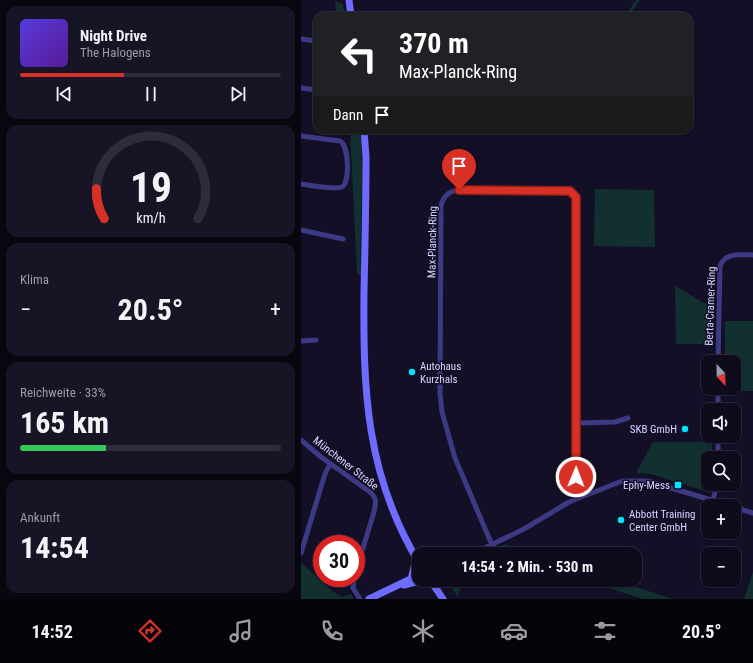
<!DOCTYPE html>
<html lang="de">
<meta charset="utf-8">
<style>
:root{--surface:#0e0b1c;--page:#171425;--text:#f1f3f6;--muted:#9b9ba3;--line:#2e2b3b;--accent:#d93025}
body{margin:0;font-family:"Roboto Condensed",sans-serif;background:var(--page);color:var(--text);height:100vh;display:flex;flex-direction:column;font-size:15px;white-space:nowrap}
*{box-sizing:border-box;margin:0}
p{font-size:13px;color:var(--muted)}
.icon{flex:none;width:22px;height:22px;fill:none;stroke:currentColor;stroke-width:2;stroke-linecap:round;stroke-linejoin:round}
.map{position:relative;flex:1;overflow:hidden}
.panel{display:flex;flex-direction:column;gap:6px;padding:6px;background:#08060f;width:301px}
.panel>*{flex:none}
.guide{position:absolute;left:12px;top:12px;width:380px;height:122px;border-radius:12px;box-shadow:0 1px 3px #0004,0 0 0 1px var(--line);background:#202124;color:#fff;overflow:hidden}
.needle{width:26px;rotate:158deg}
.fabs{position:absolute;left:400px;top:355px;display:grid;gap:8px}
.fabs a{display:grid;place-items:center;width:40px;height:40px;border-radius:8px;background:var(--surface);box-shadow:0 1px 3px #0004,0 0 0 1px var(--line);font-size:20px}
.speed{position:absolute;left:12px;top:535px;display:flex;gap:8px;font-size:20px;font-weight:700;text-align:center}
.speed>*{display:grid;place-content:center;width:52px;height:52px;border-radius:50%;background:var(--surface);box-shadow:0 1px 3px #0004,0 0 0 1px var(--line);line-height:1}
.speed .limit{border:6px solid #d22;background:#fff;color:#111}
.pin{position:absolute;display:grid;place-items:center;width:34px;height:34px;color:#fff;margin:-41px -17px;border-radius:50% 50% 50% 0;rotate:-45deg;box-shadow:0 0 4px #0007}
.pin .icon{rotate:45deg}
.me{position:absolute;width:44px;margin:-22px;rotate:1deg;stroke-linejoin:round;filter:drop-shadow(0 0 3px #0008)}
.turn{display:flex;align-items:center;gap:14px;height:84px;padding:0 20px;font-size:18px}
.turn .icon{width:52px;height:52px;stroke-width:2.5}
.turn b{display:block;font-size:28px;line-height:34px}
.then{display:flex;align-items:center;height:38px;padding:0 20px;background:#0003;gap:8px;font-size:15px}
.big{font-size:30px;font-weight:700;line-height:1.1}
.panel .widget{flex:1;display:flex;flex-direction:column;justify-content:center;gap:6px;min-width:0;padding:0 14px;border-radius:12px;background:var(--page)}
.panel .dial{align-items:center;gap:0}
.dial svg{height:104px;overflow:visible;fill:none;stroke:var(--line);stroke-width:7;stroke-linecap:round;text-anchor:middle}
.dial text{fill:var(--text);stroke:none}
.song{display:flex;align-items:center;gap:12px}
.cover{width:48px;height:48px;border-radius:6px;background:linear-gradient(135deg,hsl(250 70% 55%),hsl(270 70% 35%))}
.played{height:4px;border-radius:2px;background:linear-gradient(90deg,var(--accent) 40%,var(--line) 40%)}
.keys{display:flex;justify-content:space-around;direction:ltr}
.heat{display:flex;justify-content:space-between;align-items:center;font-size:22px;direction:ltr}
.charge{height:6px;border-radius:3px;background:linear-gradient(90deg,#34c759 33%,var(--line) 0)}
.trip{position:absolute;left:111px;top:547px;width:230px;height:40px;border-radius:12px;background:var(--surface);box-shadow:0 1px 3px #0004,0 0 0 1px var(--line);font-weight:700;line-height:40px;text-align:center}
.tab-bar{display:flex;height:64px;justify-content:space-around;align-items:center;background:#06040b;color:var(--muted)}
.tab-bar .icon{width:28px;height:28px}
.tab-bar .selected{color:var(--accent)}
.tab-bar b{font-size:18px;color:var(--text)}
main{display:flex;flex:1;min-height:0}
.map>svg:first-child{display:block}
.green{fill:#12302f}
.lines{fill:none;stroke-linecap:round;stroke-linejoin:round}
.minor{stroke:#3d3a85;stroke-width:5}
.secondary{stroke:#6f6bff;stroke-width:7}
.route-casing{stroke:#8d1f18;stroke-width:10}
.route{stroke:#d93025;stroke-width:7}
.poi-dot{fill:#00e5ff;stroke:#130f26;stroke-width:1.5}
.labels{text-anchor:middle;stroke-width:3;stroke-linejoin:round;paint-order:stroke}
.street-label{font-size:11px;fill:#d9d4ff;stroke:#130f26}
.poi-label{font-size:11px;fill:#d9d4ff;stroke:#130f26;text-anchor:start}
</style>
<main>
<section class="panel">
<div class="widget">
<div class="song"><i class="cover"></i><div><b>Night Drive</b><p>The Halogens</p></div></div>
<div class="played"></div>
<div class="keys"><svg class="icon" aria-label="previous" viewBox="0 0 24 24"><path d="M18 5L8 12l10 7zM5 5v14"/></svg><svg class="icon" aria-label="pause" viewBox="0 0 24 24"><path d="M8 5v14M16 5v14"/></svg><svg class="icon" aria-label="next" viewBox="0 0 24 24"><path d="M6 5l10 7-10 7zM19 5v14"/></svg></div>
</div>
<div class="widget dial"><svg viewBox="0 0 100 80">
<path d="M14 69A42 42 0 1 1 86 69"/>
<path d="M14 69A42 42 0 0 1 8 46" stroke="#d93025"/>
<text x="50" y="56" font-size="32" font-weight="700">19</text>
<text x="50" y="72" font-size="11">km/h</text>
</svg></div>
<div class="widget"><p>Klima</p>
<div class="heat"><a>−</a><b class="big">20.5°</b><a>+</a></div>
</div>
<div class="widget"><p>Reichweite · 33%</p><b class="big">165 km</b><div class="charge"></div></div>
<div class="widget"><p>Ankunft</p><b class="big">14:54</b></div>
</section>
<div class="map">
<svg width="452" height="599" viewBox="0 0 452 599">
<rect width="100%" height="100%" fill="#130f26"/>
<!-- green -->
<path class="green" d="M335,0H339L328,16H324Z
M34,1L42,4L44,16H36Z
M49,130H59C64,179 58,228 60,277L56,273Z
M294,189L353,190L354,247L293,246Z
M374,286L412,308V344H375Z
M424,321H452V391H424V388H433V362H424Z
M352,442H411V458H407L408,484L406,489L401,490L350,474L335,473Z
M204,544L234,554H202L196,552L194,549Z
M0,563C13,573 29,592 42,597L50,594L53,599H0Z
M452,572V599H443Z
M155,580H163L156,597L151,586Z
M283,580H314L372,599H342Z"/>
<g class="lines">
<!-- minor -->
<path class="minor" d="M0,39L16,41
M0,88L16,90
M0,136L39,141C48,146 49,182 41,187C34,190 9,185 0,184
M0,230L42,239
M0,341L15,340
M417,362L419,266C424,252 440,255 452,255
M417,410V388
M276,423L314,422L327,418
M0,440L20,457L69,492C76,498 75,503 73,512L55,571
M417,458V436
M412,500L416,484
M433,507L452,513
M191,545L154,458L141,412L139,394L140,206C142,196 148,191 158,190L269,191L275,197L276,423L274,491L275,499
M0,553L24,474L29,464
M171,554L223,529L268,502L321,481H347L430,506
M53,578L52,588L59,599
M137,580L138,592"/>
<!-- secondary -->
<path class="secondary" d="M48,0L50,16
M63,130L65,157C65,202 64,247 63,291C62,391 65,475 118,563
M110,579L115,559
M129,580L142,599
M103,585L122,580
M68,599L118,575"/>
</g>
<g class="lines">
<defs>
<path id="route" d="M158,190L269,191L275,197V477"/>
</defs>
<!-- route casing -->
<use href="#route" class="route-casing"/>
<!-- route -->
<use href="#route" class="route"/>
</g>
<!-- markers -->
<g class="poi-dot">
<circle cx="111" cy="372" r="4"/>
<circle cx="384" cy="429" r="4"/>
<rect x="373" y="481" width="8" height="8" rx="2"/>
<circle cx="320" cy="520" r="4"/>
</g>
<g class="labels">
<!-- street labels -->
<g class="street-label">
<text transform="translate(131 242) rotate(-89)" y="4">Max-Planck-Ring</text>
<text transform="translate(409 306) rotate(-88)" y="4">Berta-Cramer-Ring</text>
<text transform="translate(45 463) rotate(38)" y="4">Münchener Straße</text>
</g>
<!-- poi labels -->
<g class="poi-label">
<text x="119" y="370">Autohaus<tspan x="119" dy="13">Kurzhals</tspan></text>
<text x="376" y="433" text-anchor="end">SKB GmbH</text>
<text x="369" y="489" text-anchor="end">Ephy-Mess</text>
<text x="328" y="518">Abbott Training<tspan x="328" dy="13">Center GmbH</tspan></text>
</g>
</g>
</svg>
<div class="fabs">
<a><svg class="needle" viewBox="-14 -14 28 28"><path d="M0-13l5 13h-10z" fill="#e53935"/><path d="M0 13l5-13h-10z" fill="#9b9ba3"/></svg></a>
<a><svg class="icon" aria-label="sound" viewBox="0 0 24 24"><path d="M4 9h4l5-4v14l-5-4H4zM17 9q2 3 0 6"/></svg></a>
<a><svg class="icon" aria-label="search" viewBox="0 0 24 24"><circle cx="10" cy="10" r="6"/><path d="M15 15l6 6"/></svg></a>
<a>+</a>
<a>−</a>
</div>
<div class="speed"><div class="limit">30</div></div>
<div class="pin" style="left:158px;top:190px;background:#d93025"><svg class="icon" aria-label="arrive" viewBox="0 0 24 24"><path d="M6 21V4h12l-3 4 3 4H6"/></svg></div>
<svg class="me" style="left:275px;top:477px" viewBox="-20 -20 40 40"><circle r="17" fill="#d93025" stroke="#fff" stroke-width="3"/><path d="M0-11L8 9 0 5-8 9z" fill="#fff"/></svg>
<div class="trip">14:54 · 2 Min. · 530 m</div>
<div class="guide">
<div class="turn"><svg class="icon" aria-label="left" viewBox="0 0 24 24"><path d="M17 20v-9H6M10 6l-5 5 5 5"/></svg><div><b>370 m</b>Max-Planck-Ring</div></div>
<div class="then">Dann<svg class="icon" aria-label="arrive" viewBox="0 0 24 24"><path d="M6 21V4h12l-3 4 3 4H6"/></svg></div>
</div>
</div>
</main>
<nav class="tab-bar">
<b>14:52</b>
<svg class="icon selected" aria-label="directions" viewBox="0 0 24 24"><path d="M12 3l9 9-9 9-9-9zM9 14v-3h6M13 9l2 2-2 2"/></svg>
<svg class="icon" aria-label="music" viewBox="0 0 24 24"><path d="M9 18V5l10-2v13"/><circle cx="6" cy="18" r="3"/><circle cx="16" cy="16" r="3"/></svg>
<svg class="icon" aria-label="phone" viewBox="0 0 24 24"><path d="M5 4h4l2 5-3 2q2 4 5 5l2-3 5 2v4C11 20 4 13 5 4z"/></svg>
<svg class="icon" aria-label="climate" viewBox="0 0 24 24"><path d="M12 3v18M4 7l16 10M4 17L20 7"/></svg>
<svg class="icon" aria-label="car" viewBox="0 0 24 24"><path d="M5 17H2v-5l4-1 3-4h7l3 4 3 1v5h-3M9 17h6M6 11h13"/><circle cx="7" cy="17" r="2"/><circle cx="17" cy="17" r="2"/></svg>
<svg class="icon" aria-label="filters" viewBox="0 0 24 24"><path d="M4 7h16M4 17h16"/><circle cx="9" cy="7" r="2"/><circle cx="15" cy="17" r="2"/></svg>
<b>20.5°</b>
</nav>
